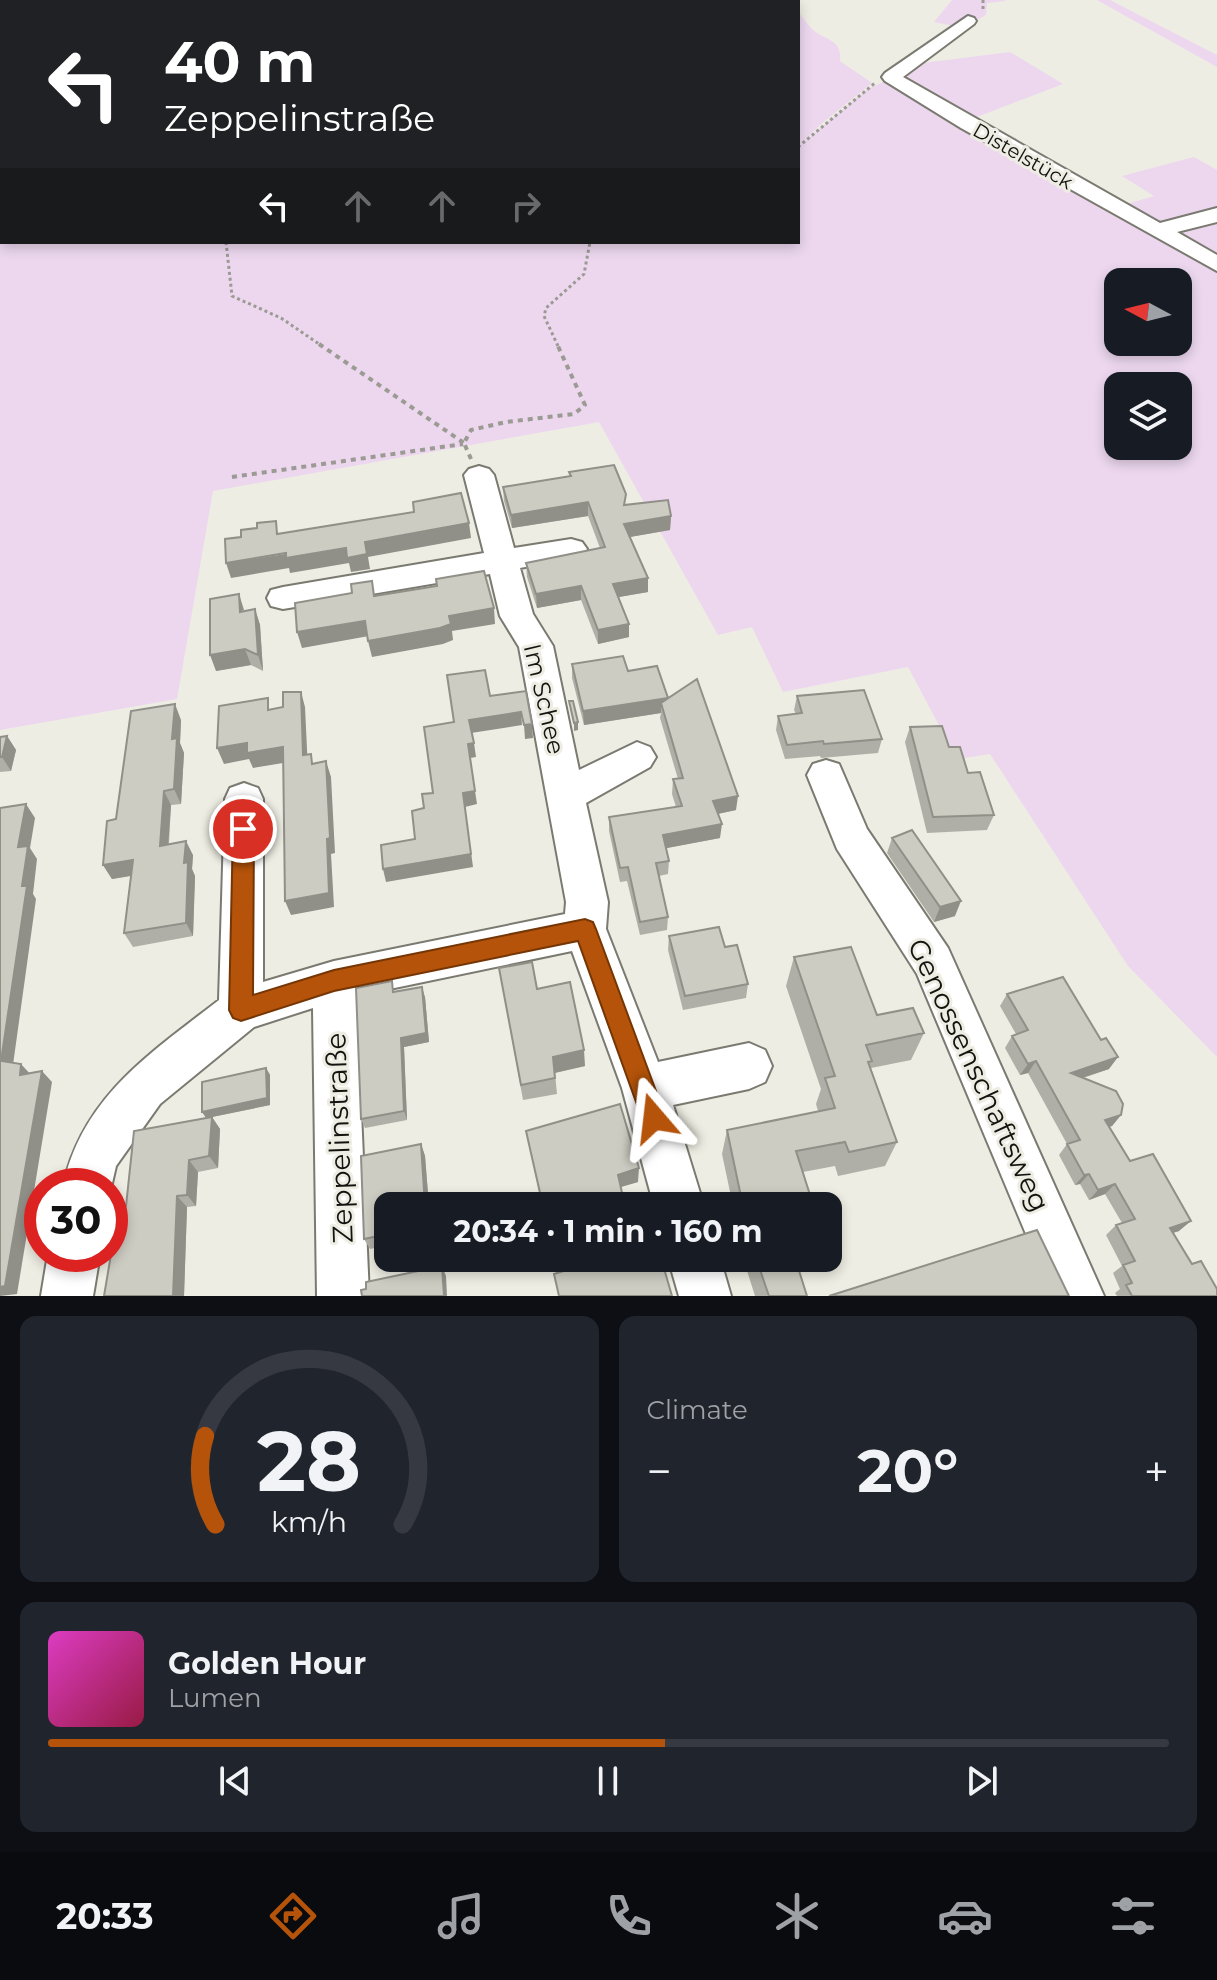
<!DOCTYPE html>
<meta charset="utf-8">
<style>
:root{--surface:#171b24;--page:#20242c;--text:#f1f3f6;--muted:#9ea1a6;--line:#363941;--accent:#b45309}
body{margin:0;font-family:Montserrat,sans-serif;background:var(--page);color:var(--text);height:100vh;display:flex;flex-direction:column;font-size:30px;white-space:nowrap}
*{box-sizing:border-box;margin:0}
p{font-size:26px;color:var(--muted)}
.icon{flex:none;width:44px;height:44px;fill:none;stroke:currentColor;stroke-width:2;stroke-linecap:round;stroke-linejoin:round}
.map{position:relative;height:1296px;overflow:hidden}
.panel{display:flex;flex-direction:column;gap:20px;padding:20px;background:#0d0f14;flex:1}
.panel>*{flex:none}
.guide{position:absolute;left:0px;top:0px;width:800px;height:244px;box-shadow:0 4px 12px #0003;background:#202124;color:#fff;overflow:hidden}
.needle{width:52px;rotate:277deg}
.controls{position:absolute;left:1104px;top:268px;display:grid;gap:16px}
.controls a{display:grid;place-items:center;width:88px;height:88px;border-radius:16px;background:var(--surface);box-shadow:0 4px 12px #0003;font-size:40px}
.speed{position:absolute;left:24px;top:1168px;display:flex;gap:16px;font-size:40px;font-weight:700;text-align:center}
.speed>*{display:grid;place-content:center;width:104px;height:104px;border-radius:50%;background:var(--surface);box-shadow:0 4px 12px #0003;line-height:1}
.speed .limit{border:12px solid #d22;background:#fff;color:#111}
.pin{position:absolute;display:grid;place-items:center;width:68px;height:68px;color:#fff;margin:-34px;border:4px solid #fff;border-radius:50%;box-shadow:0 2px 8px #0007}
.me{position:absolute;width:88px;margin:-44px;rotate:343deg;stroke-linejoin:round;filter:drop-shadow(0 0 6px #0008)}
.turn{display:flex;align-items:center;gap:28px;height:168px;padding:0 32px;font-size:36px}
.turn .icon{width:104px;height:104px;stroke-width:2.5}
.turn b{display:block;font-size:56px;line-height:68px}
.lanes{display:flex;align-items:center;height:76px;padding:0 32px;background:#0003;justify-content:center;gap:40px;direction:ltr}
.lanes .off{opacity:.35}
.big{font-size:60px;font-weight:700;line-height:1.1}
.panel .widget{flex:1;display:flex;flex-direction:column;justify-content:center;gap:12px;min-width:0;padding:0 28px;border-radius:16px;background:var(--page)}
.panel .dial{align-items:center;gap:0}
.dial svg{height:208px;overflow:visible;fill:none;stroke:var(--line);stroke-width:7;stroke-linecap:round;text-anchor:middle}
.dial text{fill:var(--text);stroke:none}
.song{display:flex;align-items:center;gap:24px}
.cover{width:96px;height:96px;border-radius:12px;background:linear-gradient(135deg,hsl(310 70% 55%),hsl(340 70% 35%))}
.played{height:8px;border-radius:4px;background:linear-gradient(90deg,var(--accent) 55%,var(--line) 55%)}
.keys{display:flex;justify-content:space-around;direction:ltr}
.heat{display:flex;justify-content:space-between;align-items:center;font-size:44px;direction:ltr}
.panel .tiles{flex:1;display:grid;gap:20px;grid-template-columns:1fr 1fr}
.widget:last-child{grid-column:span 2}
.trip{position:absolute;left:374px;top:1192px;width:468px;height:80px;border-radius:16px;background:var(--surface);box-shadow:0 4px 12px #0003;font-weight:700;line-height:80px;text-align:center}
.dock{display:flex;height:128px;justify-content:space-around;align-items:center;background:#090b0e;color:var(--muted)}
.dock .icon{width:56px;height:56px}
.dock .selected{color:var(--accent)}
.dock b{font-size:36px;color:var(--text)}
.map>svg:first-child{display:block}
.green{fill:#ecd7ef;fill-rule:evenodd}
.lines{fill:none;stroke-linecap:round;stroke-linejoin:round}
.minor-casing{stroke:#7b7a71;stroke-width:4}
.path-far1{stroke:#9b9a93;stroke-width:3;stroke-dasharray:3 3;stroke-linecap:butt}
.path{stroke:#9b9a93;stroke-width:4;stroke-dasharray:5 5;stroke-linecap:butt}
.minor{fill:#fff;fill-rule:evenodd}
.wall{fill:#b0afa7}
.shaded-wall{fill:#908f88}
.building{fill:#cdccc2;stroke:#908f88;stroke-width:2}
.route{fill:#b45309;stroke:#753606;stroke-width:2}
.labels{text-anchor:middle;stroke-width:6;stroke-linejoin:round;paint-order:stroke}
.far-street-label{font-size:20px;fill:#131310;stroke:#eeede3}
.street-label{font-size:24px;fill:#131310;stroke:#eeede3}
.near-street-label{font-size:28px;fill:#131310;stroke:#eeede3}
</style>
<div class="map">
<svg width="1217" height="1296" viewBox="0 0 1217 1296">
<rect width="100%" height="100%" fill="#eeede3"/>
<!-- green -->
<path class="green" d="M105,0H784L787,2H106Z
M952,0H1005V1L987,3L986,15L964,28L934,22Z
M1097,0H1110L1217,55V67Z
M798,12C803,17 806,23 811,28C825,42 842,37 840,61L872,83L820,125L800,145L866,90L889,79L1217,267V1057L1128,966L990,754L957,759L908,667L783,692L752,627L718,635L599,422L213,491L177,699L0,730V154L2,242H798ZM1118,282H1178V342H1118ZM1118,386H1178V446H1118Z
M1010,52L1063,84L969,120L898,76L915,64Z
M1194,157L1217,170V210L1160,223L1120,206L1154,196L1122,176Z
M1217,217V261L1167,232Z"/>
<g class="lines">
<defs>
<path id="minor" d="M968,16L974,18L976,21L974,24L903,77L1160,223L1217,208V222L1177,232L1217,255V271L961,128L885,81L882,77L885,73Z
M0,55H2V65H0Z
M479,466L489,469L494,475L514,548L571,539L582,542L587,549L582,556L520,568L533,614L553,646L579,770L637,742L650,747L656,757L650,767L586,803L608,902L606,929L658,1062L749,1043L765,1050L772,1066L765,1082L749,1089L673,1105L704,1206H654L622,1088L572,951L356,996L369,1296H317L313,1008L254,1027L160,1104L116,1166L110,1192V1186H63C83,1096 151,1053 219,1000L225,799L230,788L244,783L258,788L263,799V982L334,961L565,914L566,902L519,647L500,616L490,574L283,609L271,606L267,598L271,590L283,587L484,553L464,475L469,469Z
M826,760L839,764L867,829L948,948L1104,1296H1052L917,974L837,849L807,775L813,764Z
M48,1254H100L93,1296H41Z
M668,1258H720L731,1296H679Z"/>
</defs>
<!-- minor casing -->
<use href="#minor" class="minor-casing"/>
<!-- path-far1 -->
<path class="path-far1" d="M983,0V12
M798,147L875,83
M226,242L232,296L281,318L322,346
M558,346L544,316L546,308L584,274L590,242"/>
<!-- path -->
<path class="path" d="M319,344L464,443
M471,459L464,443L471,430L506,422L574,414L585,405L557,344
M232,477L463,444"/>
<!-- minor -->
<use href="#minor" class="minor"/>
</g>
<!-- wall -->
<path class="wall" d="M569,472L625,505L671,516L670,530L630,537L648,592L619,597L629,624V637L598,644L581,600L537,608L527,577L526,563L600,548L588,516L512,528L504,501L503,487L570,477Z
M255,609L260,625L263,671L251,665L216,671L244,611Z
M572,664L628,671L668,698L736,810L718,814L720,838L666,848L669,861L668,874L659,876L668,917L667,930L640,935L627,881L620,882L609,831V817L676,807L672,794L673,779H678L660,718L661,713L584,725L572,678Z
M797,696L882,739L878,753L821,758L820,756L785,759L776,730L778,716L796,714L794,710Z
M181,720L180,743L184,753L181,804L171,805L169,844L193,855L192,869L195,876L193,936L133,947L124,933L131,876L112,879L103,865L116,819Z
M910,727L949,747L968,773L994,815L987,830L927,833L905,742Z
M7,736L16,750L11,771L0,772V737Z
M892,838L955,916L934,922L887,853Z
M669,936L725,947L748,984L746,998L683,1010L668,950Z
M794,957L877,1015L924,1033L911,1060L871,1068L897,1142L885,1166L838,1176L835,1166L803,1172L811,1198L808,1206H733L722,1154L727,1130L818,1111L816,1104L821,1089L786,986Z
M499,968L585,1066L555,1073L557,1094L523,1100Z
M396,992L425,997L429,1042L404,1047L407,1120L365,1128L361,1119Z
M1007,994L1109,1069L1083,1078L1121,1115L1112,1126L1109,1127L1130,1161L1179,1231L1173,1233L1192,1264L1217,1296H1117L1115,1293L1120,1289L1113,1273L1122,1266L1106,1235L1116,1225L1122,1223L1105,1194L1089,1200L1080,1184L1075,1185L1059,1155L1067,1144L1028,1073L1020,1075L1005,1048L1012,1036L1016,1034L1000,1006Z
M266,1068L270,1075V1105L212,1117L220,1129L218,1168L198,1172L196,1206L187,1207L184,1296H104L126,1206L206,1118Z
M526,1131L638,1182L621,1187L625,1206H542Z
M421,1144L425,1156L429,1206H388V1245L370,1249L364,1239L361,1156Z
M743,1258H795L807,1296H755Z"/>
<!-- shaded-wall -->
<path class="shaded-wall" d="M0,79H2V93L0,88Z
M588,502V516L512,528L511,515Z
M671,516L670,530L624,538V524Z
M469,523L471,538L368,557L370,569L351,572L349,563L290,573L289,568L231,578L226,563L365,542Z
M648,578V592L613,598V584Z
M581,586V600L537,608L536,594Z
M239,594L244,610L240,612Z
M494,608L495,624L452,631L453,640L443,644L372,657L368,641L449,616Z
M255,609L260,625L263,671L258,655Z
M365,621L369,636L302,648L297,632Z
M629,624V637L598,644V630Z
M245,649L251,665L216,671L210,655Z
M301,692L305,707L308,770L303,755Z
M668,698L664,712L661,703V713L584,725L583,711Z
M175,704L181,720L180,743L184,753L181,804L174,789L172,739Z
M521,712L522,725L471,733L469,720Z
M578,722V730L574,731V723Z
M532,724L533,738L525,739L524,725Z
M7,736L16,750L11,771L2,757Z
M247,743L283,747L289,762L253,768L249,759L224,764L217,748Z
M474,743L476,757L470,758L477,804L465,807L473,867L386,882L383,869L463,793L468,744Z
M326,761L331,777L335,853L331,854L334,907L291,915L285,901L327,839Z
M164,791L171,805L167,861L160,846Z
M738,796L736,810L712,815L713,801Z
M26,804L35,818L30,848L37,859L33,894L36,899L12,1072L1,1061L22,886L18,847Z
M722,824L720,838L662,849L663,835Z
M186,841L193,855L192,869L195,876L193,936L186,923L184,863Z
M133,860L141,874L112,879L103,865Z
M961,901L955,916L934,922L940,907Z
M422,987L425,997L429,1042L404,1047L407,1120L404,1111L401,1038Z
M584,1050L585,1066L554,1073L553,1057Z
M1118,1057L1109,1069L1063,1084L1071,1073Z
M1036,1061L1028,1073L1020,1075L1028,1064Z
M21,1064L32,1076L20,1075Z
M266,1068L270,1075V1105L212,1117L220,1129L218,1168L209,1156L206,1118L202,1112Z
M42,1071L52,1082L17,1294L0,1296V1287Z
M1121,1115L1112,1126L1096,1131L1105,1120Z
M421,1144L425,1156L429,1206H425Z
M189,1160L198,1172L196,1206L187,1195Z
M639,1168L638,1182L617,1188L618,1175Z
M1089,1174L1080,1184L1075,1185L1084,1175Z
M1115,1184L1105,1194L1089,1200L1098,1190Z
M177,1196L187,1207L184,1296H173Z
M591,1198V1206H566Z
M1191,1221L1179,1231L1159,1237L1170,1228Z
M442,1266L446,1276L447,1296H444Z"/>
<!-- building -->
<path class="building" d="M36,0H81L83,2H23Z
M2,62V79H0V69Z
M614,465L626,494L624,505L668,500L671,516L624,524L648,578L613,584L629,624L598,630L581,586L536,594L526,563L605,547L588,502L511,515L503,487L571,476L569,472Z
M461,493L469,523L365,542L367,554L347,558L346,548L286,558V553L226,563L225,539L241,537V530L257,528V523L276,521L277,534L414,512L413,502Z
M484,571L494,608L449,616L451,624L440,628L368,641L365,621L297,632L295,603L352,593L351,584L372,581L374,596L437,586L436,579Z
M239,594L240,612L255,609L258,655L245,649L210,655V599Z
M623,656L628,671L657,666L668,698L583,711L572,664Z
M485,670L490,696L526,691L532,724L524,725L521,712L469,720L474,743L468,744L475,791L463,793L471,854L383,869L381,845L415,839L412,811L424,808L422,794L433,793L424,727L454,722L447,675Z
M697,679L738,796L713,801L722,824L663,835L669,861L656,863L668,917L640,922L628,867L620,868L609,817L682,806L673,779L683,778L661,703Z
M864,690L882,739L824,744L823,741L787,745L778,716L802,713L797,696Z
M283,692H301L303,755L311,754L312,764L326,761L330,838L327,839L329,893L285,901L283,747L247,753V743L217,748L219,706L268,698V710L283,707Z
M569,701H573L578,722L574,723Z
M175,704L172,739L177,738L174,789L164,791L160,846L186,841L184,863L188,862L186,923L124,933L133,860L103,865L107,821L116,819L131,711Z
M942,726L949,747H960L968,773L980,772L994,815L933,817L910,727Z
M7,736L2,757H0V737Z
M26,804L18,847L28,846L22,886H27L1,1061L21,1064L20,1075L42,1071L5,1286L0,1287V808Z
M912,830L961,901L940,907L892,838Z
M719,927L725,947L737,945L748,984L685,996L669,936Z
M851,947L877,1015L913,1008L924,1033L866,1045L872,1061L868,1062L897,1142L849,1152L845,1142L796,1151L811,1198L777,1206H743L727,1130L835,1108L825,1078L835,1076L794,957Z
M532,962L537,989L570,982L584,1050L553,1057L555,1078L521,1085L499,968Z
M1063,977L1101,1040L1106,1038L1118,1057L1071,1073L1116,1091L1123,1104L1121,1115L1105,1120L1130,1161L1153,1154L1191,1221L1170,1228L1192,1264L1201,1261L1217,1289V1296H1132L1126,1285L1132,1283L1123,1265L1135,1261L1116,1225L1135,1219L1115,1184L1098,1190L1089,1174L1084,1175L1067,1144L1080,1140L1036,1061L1028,1064L1012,1036L1028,1030L1007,994Z
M392,981L393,992L422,987L426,1033L401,1038L404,1111L361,1119L356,988Z
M266,1068L267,1098L202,1112V1082Z
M620,1104L639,1168L618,1175L625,1206H593L591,1198L566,1206H543L526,1131Z
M212,1117L209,1156L189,1160L187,1195L177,1196L173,1296H104L119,1207L126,1206L134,1131Z
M421,1144L425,1206H388V1234L364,1239L361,1156Z
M1037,1230L1069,1296H829Z
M605,1258H661L672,1296H559L554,1274Z
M756,1258H795L807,1296H769Z
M442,1266L444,1296H362L361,1290L366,1289V1282Z"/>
<!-- route -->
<path class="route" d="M243,820L251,823L254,829L253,995L334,970L585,919L593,922L596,929L666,1118L663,1127L654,1130L645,1127L578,941L334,991L241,1021L233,1018L229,1010L233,829L236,823Z"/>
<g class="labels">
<!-- far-street labels -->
<g class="far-street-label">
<text transform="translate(1023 156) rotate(30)" y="7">Distelstück</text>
</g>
<!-- street labels -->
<g class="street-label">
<text transform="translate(544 699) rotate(77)" y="8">Im Schee</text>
</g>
<!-- near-street labels -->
<g class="near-street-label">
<text transform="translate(979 1075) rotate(65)" y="10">Genossenschaftsweg</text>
<text transform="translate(339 1138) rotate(-92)" y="10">Zeppelinstraße</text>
</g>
</g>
</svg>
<div class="controls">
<a><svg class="needle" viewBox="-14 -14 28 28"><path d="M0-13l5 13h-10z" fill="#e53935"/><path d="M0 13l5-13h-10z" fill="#9ea1a6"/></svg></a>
<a><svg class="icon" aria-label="layers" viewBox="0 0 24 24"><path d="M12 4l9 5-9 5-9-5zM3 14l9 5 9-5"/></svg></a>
</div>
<div class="speed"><div class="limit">30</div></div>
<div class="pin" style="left:243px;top:829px;background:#d93025"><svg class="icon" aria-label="arrive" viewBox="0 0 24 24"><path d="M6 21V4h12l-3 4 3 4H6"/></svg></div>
<svg class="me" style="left:654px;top:1118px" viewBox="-20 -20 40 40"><path d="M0-17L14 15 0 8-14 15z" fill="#b45309" stroke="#fff" stroke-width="4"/></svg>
<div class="trip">20:34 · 1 min · 160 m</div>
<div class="guide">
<div class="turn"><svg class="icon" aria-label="left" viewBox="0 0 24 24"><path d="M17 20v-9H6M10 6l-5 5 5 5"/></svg><div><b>40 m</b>Zeppelinstraße</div></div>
<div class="lanes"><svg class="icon" aria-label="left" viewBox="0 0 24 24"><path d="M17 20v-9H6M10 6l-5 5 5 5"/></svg><svg class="icon off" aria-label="ahead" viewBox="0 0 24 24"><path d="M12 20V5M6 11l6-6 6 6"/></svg><svg class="icon off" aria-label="ahead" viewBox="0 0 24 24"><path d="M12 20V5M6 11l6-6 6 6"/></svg><svg class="icon off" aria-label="right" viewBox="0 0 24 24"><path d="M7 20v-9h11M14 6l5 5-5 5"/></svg></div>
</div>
</div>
<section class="panel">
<div class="tiles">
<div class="widget dial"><svg viewBox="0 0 100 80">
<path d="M14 69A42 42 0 1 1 86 69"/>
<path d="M14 69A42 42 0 0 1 10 35" stroke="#b45309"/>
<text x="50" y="56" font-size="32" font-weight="700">28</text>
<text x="50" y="72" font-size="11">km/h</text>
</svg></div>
<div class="widget"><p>Climate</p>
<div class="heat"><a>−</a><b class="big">20°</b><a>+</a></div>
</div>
<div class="widget">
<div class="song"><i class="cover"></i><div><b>Golden Hour</b><p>Lumen</p></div></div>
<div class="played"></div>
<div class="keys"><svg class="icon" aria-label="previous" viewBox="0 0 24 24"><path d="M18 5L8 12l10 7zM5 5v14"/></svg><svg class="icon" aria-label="pause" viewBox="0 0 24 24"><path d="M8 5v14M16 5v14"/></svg><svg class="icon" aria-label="next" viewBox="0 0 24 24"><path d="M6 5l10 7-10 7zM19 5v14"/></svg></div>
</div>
</div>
</section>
<nav class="dock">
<b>20:33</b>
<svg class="icon selected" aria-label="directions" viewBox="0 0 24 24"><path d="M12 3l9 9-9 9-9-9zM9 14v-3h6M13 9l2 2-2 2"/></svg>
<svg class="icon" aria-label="music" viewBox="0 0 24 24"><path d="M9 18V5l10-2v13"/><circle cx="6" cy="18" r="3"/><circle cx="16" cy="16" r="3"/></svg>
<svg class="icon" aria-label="phone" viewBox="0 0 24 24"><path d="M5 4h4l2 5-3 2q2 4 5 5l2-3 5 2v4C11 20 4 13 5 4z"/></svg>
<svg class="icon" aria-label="climate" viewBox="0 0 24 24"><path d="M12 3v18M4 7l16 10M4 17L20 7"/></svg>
<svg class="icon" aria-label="car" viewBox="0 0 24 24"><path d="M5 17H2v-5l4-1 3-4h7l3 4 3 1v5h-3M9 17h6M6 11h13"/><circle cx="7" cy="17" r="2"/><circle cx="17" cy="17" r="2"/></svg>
<svg class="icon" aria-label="filters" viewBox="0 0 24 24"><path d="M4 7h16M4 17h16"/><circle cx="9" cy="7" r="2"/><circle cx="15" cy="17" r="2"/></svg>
</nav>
